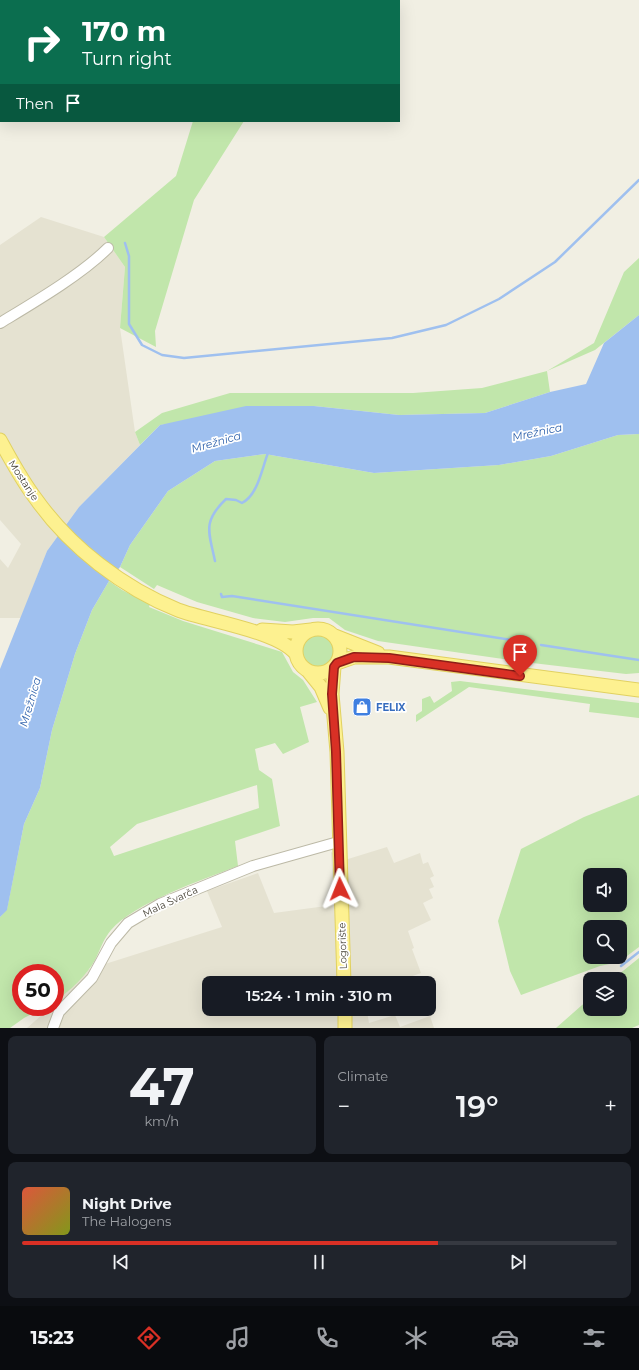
<!DOCTYPE html>
<meta charset="utf-8">
<style>
:root{--surface:#171b24;--page:#20242c;--text:#f1f3f6;--muted:#9ea1a6;--line:#363941;--accent:#d93025}
body{margin:0;font-family:Montserrat,sans-serif;background:var(--page);color:var(--text);height:100vh;display:flex;flex-direction:column;font-size:15px;white-space:nowrap}
*{box-sizing:border-box;margin:0}
p{font-size:13px;color:var(--muted)}
.icon{flex:none;width:22px;height:22px;fill:none;stroke:currentColor;stroke-width:2;stroke-linecap:round;stroke-linejoin:round}
.map{position:relative;height:1028px;overflow:hidden}
.panel{display:flex;flex-direction:column;gap:8px;padding:8px;background:#0d0f14;flex:1}
.panel>*{flex:none}
.top-card{position:absolute;left:0px;top:0px;width:400px;height:122px;box-shadow:0 4px 16px #0002;background:#0b6e4f;color:#fff;overflow:hidden}
.fabs{position:absolute;left:583px;top:868px;display:grid;gap:8px}
.fabs a{display:grid;place-items:center;width:44px;height:44px;border-radius:8px;background:var(--surface);box-shadow:0 4px 16px #0002;font-size:20px}
.speed{position:absolute;left:12px;top:964px;display:flex;gap:8px;font-size:20px;font-weight:700;text-align:center}
.speed>*{display:grid;place-content:center;width:52px;height:52px;border-radius:50%;background:var(--surface);box-shadow:0 4px 16px #0002;line-height:1}
.speed .limit{border:6px solid #d22;background:#fff;color:#111}
.pin{position:absolute;display:grid;place-items:center;width:34px;height:34px;color:#fff;margin:-41px -17px;border-radius:50% 50% 50% 0;rotate:-45deg;box-shadow:0 0 4px #0007}
.pin .icon{rotate:45deg}
.me{position:absolute;width:44px;margin:-22px;rotate:358deg;stroke-linejoin:round;filter:drop-shadow(0 0 3px #0008)}
.turn{display:flex;align-items:center;gap:14px;height:84px;padding:0 16px;font-size:18px}
.turn .icon{width:52px;height:52px;stroke-width:2.5}
.turn b{display:block;font-size:28px;line-height:34px}
.then{display:flex;align-items:center;height:38px;padding:0 16px;background:#0003;gap:8px;font-size:15px}
.big{font-size:30px;font-weight:600;line-height:1.1}
.panel .widget{flex:1;display:flex;flex-direction:column;justify-content:center;gap:6px;min-width:0;padding:0 14px;border-radius:8px;background:var(--page)}
.panel .dial{align-items:center;gap:0}
.dial b{font-size:52px;line-height:1}
.song{display:flex;align-items:center;gap:12px}
.cover{width:48px;height:48px;border-radius:6px;background:linear-gradient(135deg,hsl(10 70% 55%),hsl(70 70% 35%))}
.played{height:4px;border-radius:2px;background:linear-gradient(90deg,var(--accent) 70%,var(--line) 70%)}
.keys{display:flex;justify-content:space-around;direction:ltr}
.heat{display:flex;justify-content:space-between;align-items:center;font-size:22px;direction:ltr}
.panel .tiles{flex:1;display:grid;gap:8px;grid-template-columns:1fr 1fr}
.widget:last-child{grid-column:span 2}
.trip{position:absolute;left:202px;top:976px;width:234px;height:40px;border-radius:8px;background:var(--surface);box-shadow:0 4px 16px #0002;font-weight:600;line-height:40px;text-align:center}
.tabs{display:flex;height:64px;justify-content:space-around;align-items:center;background:#090b0e;color:var(--muted)}
.tabs .icon{width:28px;height:28px}
.tabs .on{color:var(--accent)}
.tabs b{font-size:18px;color:var(--text)}
.map>svg:first-child{display:block}
.residential{fill:#e5e2d1}
.green{fill:#c1e6ab;fill-rule:evenodd}
.water{fill:#9fc0ef}
.lines{fill:none;stroke-linecap:round;stroke-linejoin:round}
.stream{stroke:#9fc0ef;stroke-width:2.5}
.minor-casing{stroke:#bcb9a6;stroke-width:12}
.major-casing{stroke:#e1d161;stroke-width:15}
.minor{stroke:#fff;stroke-width:10}
.major{stroke:#fdf190;stroke-width:13}
.route-casing{stroke:#8d1f18;stroke-width:10}
.route{stroke:#d93025;stroke-width:7}
.labels{text-anchor:middle;stroke-width:3.5;stroke-linejoin:round;paint-order:stroke}
.street-label{font-size:10px;fill:#433f33;stroke:#fff}
.shop-label{font-size:10px;font-weight:bold;fill:#366cbe;stroke:#fff;text-anchor:start}
.water-label{font-size:11px;font-style:italic;fill:#2f62ac;stroke:#fff}
</style>
<div class="map">
<svg width="639" height="1028" viewBox="0 0 639 1028">
<rect width="100%" height="100%" fill="#f1efe3"/>
<!-- residential -->
<path class="residential" d="M41,217L104,237L125,267L120,328L135,432L140,445L79,507L47,551L21,618H0V559L8,568L21,544L0,520V245Z
M387,847L394,863L420,853L423,864L428,862L434,876L430,878L434,887L429,889L433,898L423,903L431,920L408,931L414,948L412,949L421,973L393,983H209V1009H373L367,1011L369,1023L395,1015L400,1027L430,1016L434,1028H27L51,1007H55V1002L83,971L222,927L207,891L258,873L274,913L334,905L331,852L348,859Z"/>
<!-- green -->
<path class="green" d="M193,121H244L194,200L155,331L156,347L120,328L125,267L104,237L176,176Z
M639,258V315L595,350L547,371L550,392L485,413L399,415L314,406L160,425L140,445L135,432L162,413L230,393H413L482,388L547,371L594,343L624,272Z
M639,434V673L626,674L524,662L378,641L345,630L329,618H313L285,622L253,618L197,602L157,585L154,589L120,567L130,545L168,491L215,461L265,454L374,473L499,465L551,456L618,435Z
M109,581L122,590L150,604L149,607L183,621L282,652L293,672L303,680L317,702L300,707L309,742L283,754L275,743L255,749L259,770L272,779L280,826L235,841L238,866C204,879 134,903 111,930C104,938 100,950 95,960C86,976 71,990 55,1001V973H21V1007H45L24,1018L10,1028H0V917L7,909L24,824L40,788L52,730L75,654L92,610ZM257,785L259,808L114,856L110,847L137,824Z
M301 651a17 17 0 1 1 34 0a17 17 0 1 1-34 0Z
M460,681L639,703V718L589,712L590,704L469,687L416,722V715L422,711V699L430,696L434,703L452,691L451,682Z
M639,795V947L619,962L600,966L521,995L510,971L498,921L521,849L584,817ZM590,875H620V905H590ZM590,927H620V957H590Z
M639,958V1025L632,1028H556L590,998V1009H620V979H613Z"/>
<!-- water -->
<path class="water" d="M639,315V434L618,435L551,456L499,465L374,473L265,454L215,461L168,491L130,545L120,567L109,581L92,610L75,654L52,730L40,788L24,824L7,910L0,917V669L47,551L79,507L160,425L246,406H314L399,415L485,413L550,392L586,384L604,343Z"/>
<g class="lines">
<!-- stream -->
<path class="stream" d="M125,243L129,256V324L142,345L162,355L184,358L392,338L446,325L499,299L555,262L639,180
M215,561C209,532 202,522 226,499L236,500L242,503C258,495 262,468 268,453
M221,594L222,597L232,596L518,641
M541,645L639,660
M621,966L639,952"/>
<defs>
<path id="minor" d="M0,323C33,303 81,275 108,248
M53,1028L59,1012L92,978L111,943L128,923L160,904L253,866L338,842"/>
<path id="major" d="M0,440C11,460 22,481 36,499C70,547 123,588 178,610C207,621 278,631 296,654
M296 651a22 22 0 1 1 44 0a22 22 0 1 1-44 0Z
M262,630L293,632L311,630
M335,636L378,653
M337,663L354,657H389L639,690
M334,667L332,694L337,752L344,983
M308,671L321,687L330,708
M345,1009V1028"/>
</defs>
<!-- minor casing -->
<use href="#minor" class="minor-casing"/>
<!-- major casing -->
<use href="#major" class="major-casing"/>
<!-- minor -->
<use href="#minor" class="minor"/>
<!-- major -->
<use href="#major" class="major"/>
</g>
<g class="lines">
<defs>
<path id="route" d="M340,889L336,752L332,694L334,667L337,663L354,657L389,658L520,676"/>
</defs>
<!-- route casing -->
<use href="#route" class="route-casing"/>
<!-- route -->
<use href="#route" class="route"/>
</g>
<!-- icons -->
<defs>
<symbol id="shop-square" viewBox="-11 -11 22 22"><rect x="-9" y="-9" width="18" height="18" rx="4" fill="#3f7fe0" stroke="#fff"/><path d="M-5-2.5h2.3a2.7 3.5 0 0 1 5.4 0H5L5.5 6h-11ZM-1.5-2.5h3a1.5 2.3 0 0 0-3 0Z" fill="#fff"/></symbol>
</defs>
<g fill-rule="evenodd">
<use href="#shop-square" x="351" y="696" width="22" height="22"/>
</g>
<g class="labels">
<!-- street labels -->
<g class="street-label">
<text transform="translate(24 480) rotate(57)" y="4">Mostanje</text>
<text transform="translate(170 901) rotate(-25)" y="4">Mala Švarča</text>
<text transform="translate(342 946) rotate(-92)" y="4">Logorište</text>
</g>
<!-- shop labels -->
<g class="shop-label">
<text x="376" y="711">FELIX</text>
</g>
<!-- water labels -->
<g class="water-label">
<text transform="translate(537 432) rotate(-12)" y="4">Mrežnica</text>
<text transform="translate(216 442) rotate(-16)" y="4">Mrežnica</text>
<text transform="translate(30 702) rotate(-74)" y="4">Mrežnica</text>
</g>
</g>
</svg>
<div class="fabs">
<a><svg class="icon" aria-label="sound" viewBox="0 0 24 24"><path d="M4 9h4l5-4v14l-5-4H4zM17 9q2 3 0 6"/></svg></a>
<a><svg class="icon" aria-label="search" viewBox="0 0 24 24"><circle cx="10" cy="10" r="6"/><path d="M15 15l6 6"/></svg></a>
<a><svg class="icon" aria-label="layers" viewBox="0 0 24 24"><path d="M12 4l9 5-9 5-9-5zM3 14l9 5 9-5"/></svg></a>
</div>
<div class="speed"><div class="limit">50</div></div>
<div class="pin" style="left:520px;top:676px;background:#d93025"><svg class="icon" aria-label="arrive" viewBox="0 0 24 24"><path d="M6 21V4h12l-3 4 3 4H6"/></svg></div>
<svg class="me" style="left:340px;top:889px" viewBox="-20 -20 40 40"><path d="M0-17L14 15 0 8-14 15z" fill="#d93025" stroke="#fff" stroke-width="4"/></svg>
<div class="trip">15:24 · 1 min · 310 m</div>
<div class="top-card">
<div class="turn"><svg class="icon" aria-label="right" viewBox="0 0 24 24"><path d="M7 20v-9h11M14 6l5 5-5 5"/></svg><div><b>170 m</b>Turn right</div></div>
<div class="then">Then<svg class="icon" aria-label="arrive" viewBox="0 0 24 24"><path d="M6 21V4h12l-3 4 3 4H6"/></svg></div>
</div>
</div>
<section class="panel">
<div class="tiles">
<div class="widget dial"><b>47</b><p>km/h</p></div>
<div class="widget"><p>Climate</p>
<div class="heat"><a>−</a><b class="big">19°</b><a>+</a></div>
</div>
<div class="widget">
<div class="song"><i class="cover"></i><div><b>Night Drive</b><p>The Halogens</p></div></div>
<div class="played"></div>
<div class="keys"><svg class="icon" aria-label="previous" viewBox="0 0 24 24"><path d="M18 5L8 12l10 7zM5 5v14"/></svg><svg class="icon" aria-label="pause" viewBox="0 0 24 24"><path d="M8 5v14M16 5v14"/></svg><svg class="icon" aria-label="next" viewBox="0 0 24 24"><path d="M6 5l10 7-10 7zM19 5v14"/></svg></div>
</div>
</div>
</section>
<nav class="tabs">
<b>15:23</b>
<svg class="icon on" aria-label="directions" viewBox="0 0 24 24"><path d="M12 3l9 9-9 9-9-9zM9 14v-3h6M13 9l2 2-2 2"/></svg>
<svg class="icon" aria-label="music" viewBox="0 0 24 24"><path d="M9 18V5l10-2v13"/><circle cx="6" cy="18" r="3"/><circle cx="16" cy="16" r="3"/></svg>
<svg class="icon" aria-label="phone" viewBox="0 0 24 24"><path d="M5 4h4l2 5-3 2q2 4 5 5l2-3 5 2v4C11 20 4 13 5 4z"/></svg>
<svg class="icon" aria-label="climate" viewBox="0 0 24 24"><path d="M12 3v18M4 7l16 10M4 17L20 7"/></svg>
<svg class="icon" aria-label="car" viewBox="0 0 24 24"><path d="M5 17H2v-5l4-1 3-4h7l3 4 3 1v5h-3M9 17h6M6 11h13"/><circle cx="7" cy="17" r="2"/><circle cx="17" cy="17" r="2"/></svg>
<svg class="icon" aria-label="filters" viewBox="0 0 24 24"><path d="M4 7h16M4 17h16"/><circle cx="9" cy="7" r="2"/><circle cx="15" cy="17" r="2"/></svg>
</nav>
